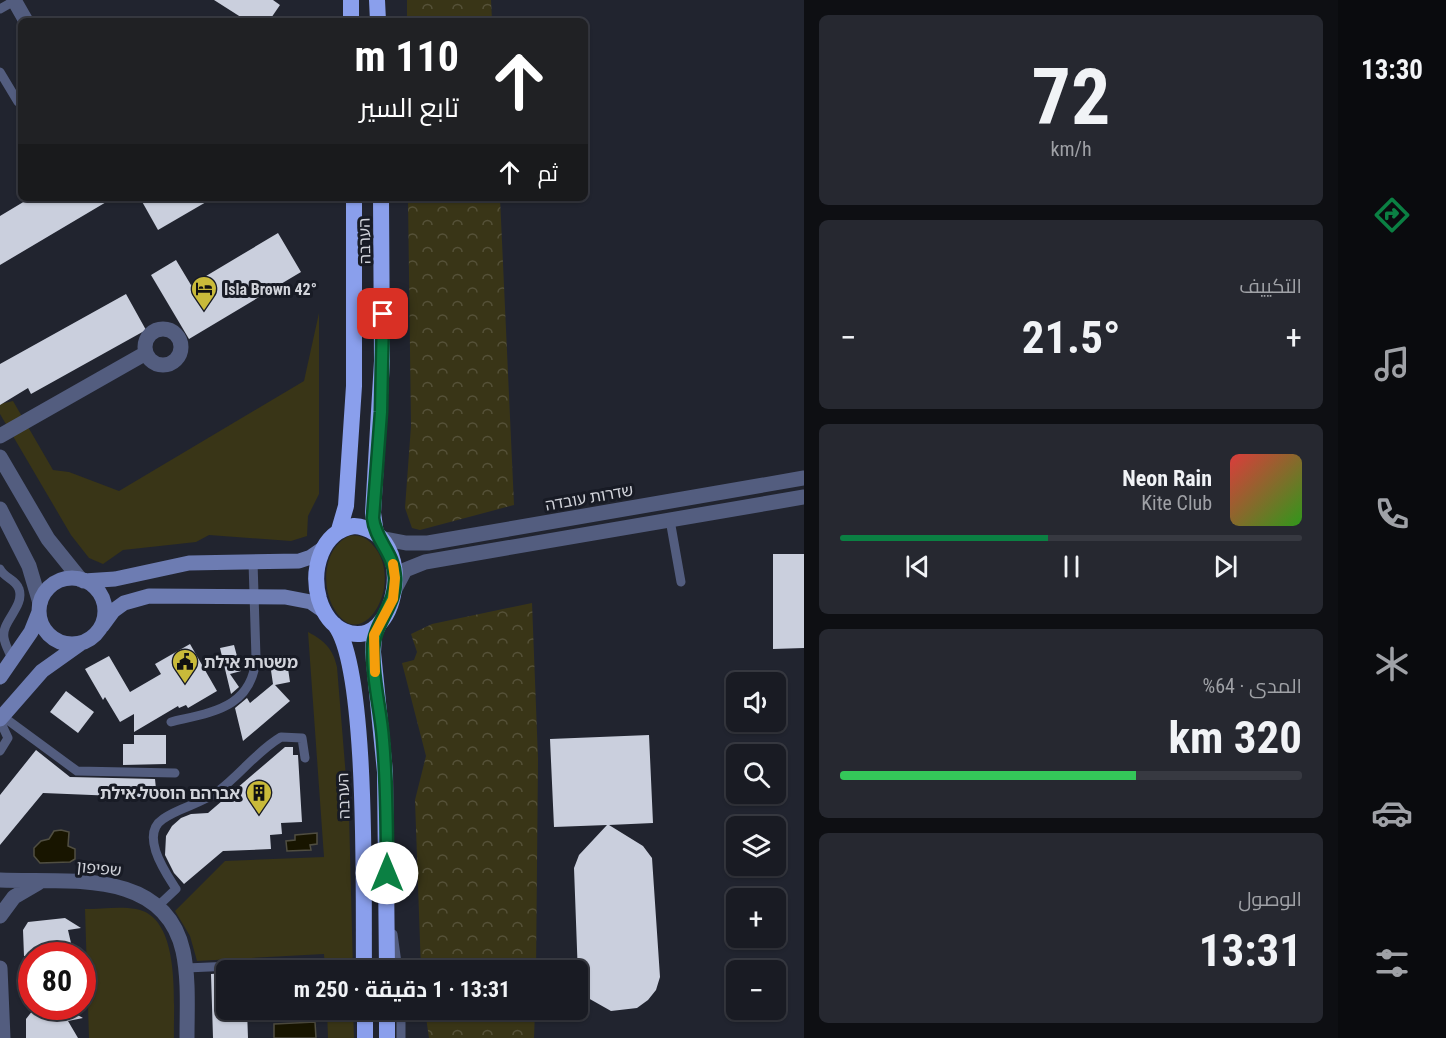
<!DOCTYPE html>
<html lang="ar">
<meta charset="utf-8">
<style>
:root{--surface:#191b23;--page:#262830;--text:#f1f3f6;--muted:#9fa1a6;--line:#373941;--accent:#0b8043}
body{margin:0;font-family:"Roboto Condensed",Cairo,"Noto Sans Hebrew",sans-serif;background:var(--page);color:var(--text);direction:rtl;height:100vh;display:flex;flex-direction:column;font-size:22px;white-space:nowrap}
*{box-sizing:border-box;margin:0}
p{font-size:20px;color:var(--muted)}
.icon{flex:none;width:33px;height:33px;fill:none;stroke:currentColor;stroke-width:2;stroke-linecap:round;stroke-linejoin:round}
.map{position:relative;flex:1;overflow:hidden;direction:ltr}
.sheet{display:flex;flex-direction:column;gap:15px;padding:15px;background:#0e0f13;width:534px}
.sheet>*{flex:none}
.guide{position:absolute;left:18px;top:18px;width:570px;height:183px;border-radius:9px;box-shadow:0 2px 4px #0004,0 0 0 2px var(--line);direction:rtl;background:#202124;color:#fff;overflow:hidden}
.controls{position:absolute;left:726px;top:672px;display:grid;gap:12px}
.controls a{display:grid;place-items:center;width:60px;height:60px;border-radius:9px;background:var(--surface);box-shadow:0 2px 4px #0004,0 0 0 2px var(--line);font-size:30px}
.speed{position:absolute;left:18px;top:942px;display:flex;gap:12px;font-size:30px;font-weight:700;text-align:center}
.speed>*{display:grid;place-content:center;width:78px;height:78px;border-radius:50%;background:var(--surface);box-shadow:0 2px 4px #0004,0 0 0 2px var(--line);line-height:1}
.speed .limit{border:9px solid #d22;background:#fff;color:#111}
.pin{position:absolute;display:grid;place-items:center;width:51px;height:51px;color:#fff;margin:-26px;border-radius:12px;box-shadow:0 3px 9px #0006}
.me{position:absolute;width:66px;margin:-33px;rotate:0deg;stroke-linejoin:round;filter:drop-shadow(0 0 4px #0008)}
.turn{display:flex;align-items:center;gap:21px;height:126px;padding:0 30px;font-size:27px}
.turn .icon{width:78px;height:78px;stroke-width:2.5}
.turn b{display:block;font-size:42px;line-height:51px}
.then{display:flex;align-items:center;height:57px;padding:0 30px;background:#0003;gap:12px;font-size:22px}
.big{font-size:45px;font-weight:700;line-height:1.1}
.sheet .card{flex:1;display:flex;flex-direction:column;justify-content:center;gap:9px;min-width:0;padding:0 21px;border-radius:9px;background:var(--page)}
.sheet .dial{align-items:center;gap:0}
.dial b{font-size:78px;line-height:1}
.song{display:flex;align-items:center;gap:18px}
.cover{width:72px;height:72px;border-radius:9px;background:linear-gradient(135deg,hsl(0 70% 55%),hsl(110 70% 35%))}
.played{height:6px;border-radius:3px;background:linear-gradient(90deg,var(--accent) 45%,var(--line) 45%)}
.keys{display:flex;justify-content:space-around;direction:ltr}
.heat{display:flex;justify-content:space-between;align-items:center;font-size:33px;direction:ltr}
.charge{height:9px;border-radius:4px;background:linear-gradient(90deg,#34c759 64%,var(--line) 0)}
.trip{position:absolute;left:216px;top:960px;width:372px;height:60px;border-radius:9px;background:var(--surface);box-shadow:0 2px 4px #0004,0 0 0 2px var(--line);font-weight:700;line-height:60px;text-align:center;direction:rtl}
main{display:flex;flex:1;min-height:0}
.menu{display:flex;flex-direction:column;width:108px;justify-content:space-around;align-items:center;background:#0a0b0e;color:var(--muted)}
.menu .icon{width:42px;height:42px}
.menu .on{color:var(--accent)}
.menu b{font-size:27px;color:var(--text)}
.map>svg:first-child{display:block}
.green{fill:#393517}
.forest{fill:url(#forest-crowns)}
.water{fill:#181500;stroke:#504e41;stroke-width:1.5}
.building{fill:#cacfdd}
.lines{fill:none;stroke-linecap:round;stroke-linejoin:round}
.service{stroke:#535d7f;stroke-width:9}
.minor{stroke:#535d7f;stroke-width:15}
.tertiary{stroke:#535d7f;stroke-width:15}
.secondary{stroke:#6d7cb2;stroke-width:15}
.trunk{stroke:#8a9fec;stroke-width:16}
.route-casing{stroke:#07532c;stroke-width:15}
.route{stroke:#0b8043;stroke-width:10}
.slow{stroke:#f59e0b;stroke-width:10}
.labels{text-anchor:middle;stroke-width:6;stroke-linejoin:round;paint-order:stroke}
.street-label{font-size:16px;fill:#d1d3da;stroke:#181b25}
.poi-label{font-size:16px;font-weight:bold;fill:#d1d3da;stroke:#181b25;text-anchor:start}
</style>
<main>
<nav class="menu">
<b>13:30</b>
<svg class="icon on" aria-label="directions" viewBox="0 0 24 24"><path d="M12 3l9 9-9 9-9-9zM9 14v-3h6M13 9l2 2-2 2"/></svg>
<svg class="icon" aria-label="music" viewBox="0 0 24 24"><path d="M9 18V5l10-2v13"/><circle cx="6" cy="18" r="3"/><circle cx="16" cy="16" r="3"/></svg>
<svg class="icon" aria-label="phone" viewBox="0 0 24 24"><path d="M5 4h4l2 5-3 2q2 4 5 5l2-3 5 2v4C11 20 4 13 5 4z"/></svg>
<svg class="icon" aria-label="climate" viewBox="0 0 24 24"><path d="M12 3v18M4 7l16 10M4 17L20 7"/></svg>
<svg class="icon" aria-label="car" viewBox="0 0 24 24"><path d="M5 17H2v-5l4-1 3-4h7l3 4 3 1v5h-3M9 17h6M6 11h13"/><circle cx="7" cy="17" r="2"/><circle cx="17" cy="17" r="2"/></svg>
<svg class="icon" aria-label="filters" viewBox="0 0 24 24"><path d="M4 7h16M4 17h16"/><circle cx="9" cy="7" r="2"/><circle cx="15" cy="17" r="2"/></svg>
</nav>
<section class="sheet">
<div class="card dial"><b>72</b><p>km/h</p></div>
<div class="card"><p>التكييف</p>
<div class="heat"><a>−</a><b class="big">21.5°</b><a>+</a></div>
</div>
<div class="card">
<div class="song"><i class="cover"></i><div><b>Neon Rain</b><p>Kite Club</p></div></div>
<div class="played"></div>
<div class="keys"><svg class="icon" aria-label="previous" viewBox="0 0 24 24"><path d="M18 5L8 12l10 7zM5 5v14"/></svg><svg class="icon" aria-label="pause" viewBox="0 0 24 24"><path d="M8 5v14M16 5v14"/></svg><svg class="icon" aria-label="next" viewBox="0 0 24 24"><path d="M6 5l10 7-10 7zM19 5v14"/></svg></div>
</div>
<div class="card"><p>المدى · 64%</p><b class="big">320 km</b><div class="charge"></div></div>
<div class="card"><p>الوصول</p><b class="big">13:31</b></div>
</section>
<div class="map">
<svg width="804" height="1038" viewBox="0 0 804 1038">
<defs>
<pattern id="forest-crowns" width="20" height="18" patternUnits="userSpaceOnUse" patternTransform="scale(1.5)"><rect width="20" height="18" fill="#393517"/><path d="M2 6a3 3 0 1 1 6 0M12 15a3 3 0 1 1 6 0" fill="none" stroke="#555138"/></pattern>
</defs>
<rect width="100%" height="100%" fill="#21242f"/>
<!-- green -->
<path class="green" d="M319,313V494L308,516L307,536L291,541L209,535L196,542L123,550L103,564L89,558L71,535L0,414V404L13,401L53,470L69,472L119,491L304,381Z
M349,536C361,534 369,539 376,549C404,588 359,659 332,605C321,582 325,547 349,536Z
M308,632C325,641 333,649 337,667L349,814L353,970H325L324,954L197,961L190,936L175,911L225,861L324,857Z
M85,909C101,909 120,906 136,909C182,917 173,1004 174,1038H89Z
M327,1010H353L354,1038H328Z"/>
<!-- forest -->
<path class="forest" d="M407,0H491L492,21H407Z
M408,198H500L514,505L420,530L412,528L405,508L411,426Z
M532,603L538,759L536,970H421L415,800L426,756L402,663L414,660L417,652L411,634L432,624Z
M425,1010H535L534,1038H429Z"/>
<!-- water -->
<path class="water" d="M61,830L69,832L68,846L75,849V859L70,862L40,863L34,856V848L41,841L49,839L54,831Z
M317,833V844L310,845L311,850L287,851L286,841L295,840V835Z
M315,1022L316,1038H274V1024Z"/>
<!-- building -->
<path class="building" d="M214,0H273L280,5L269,21H247Z
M30,198H113L0,265V216Z
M140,198H213L158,230Z
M278,233L301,272L189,339L151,275L176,260L191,285Z
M126,294L146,330L31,394L28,388L0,405V364Z
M773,554H804V648L773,649Z
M190,644L217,691L188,708L186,705L179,708L178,706L134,732V714L120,722L105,697L103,700L85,669L109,656L130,692L161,674L155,664Z
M234,645L241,671L230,674L239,687L231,694L220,648Z
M286,655L290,682L275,685L290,701L243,741L235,708L247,698L250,703L273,684L269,657Z
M66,691L94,712L78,733L50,712Z
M134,735H166V764L123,765V744H134Z
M649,735L653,823L609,825L643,846L652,858L660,977L656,990L648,1000L637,1008L611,1011L588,998L578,976L574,868L579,855L607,825L554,827L550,739Z
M285,747H293V755H298L302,822L281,823L282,834L270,835L271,849L223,851L184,884L174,873L165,855L166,836L172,826L181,818L191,814L208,813Z
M36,750L70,777L155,779L156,789L140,797L43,793L0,845V795Z
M65,918L81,928L68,930L74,956H24L23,930L28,922Z
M226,973V1010H247L248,1038H213L211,974Z
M65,1008L83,1018L68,1021L78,1038H26V1019L33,1010Z"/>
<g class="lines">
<!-- service -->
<path class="service" d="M0,9L14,1
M0,72L18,102
M670,520L681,582
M0,569C4,578 16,579 19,589C25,607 1,621 4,638C5,645 10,654 13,660
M2,716L77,771L175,773
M0,721L8,738L0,751
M171,722C212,712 252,708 256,658L253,562
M158,906L176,889C166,873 139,835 163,819C180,807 201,804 217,792C240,775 257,751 281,737L302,738L305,758
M393,934L398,970
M186,968L299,963
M401,1010V1038"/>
<!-- minor -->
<path class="minor" d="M14,0L26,21
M145 347a18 18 0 1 1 36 0a18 18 0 1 1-36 0Z
M0,436L146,353
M0,880C66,883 164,867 183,951C189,979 187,1009 187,1038
M0,916L14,897L38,883
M0,968L3,1038"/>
<!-- tertiary -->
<path class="tertiary" d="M0,457L48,539L81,580
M0,509L29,566L40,603
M380,538L406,543H428L804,478
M395,589L405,570L425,562L804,497"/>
<!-- secondary -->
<path class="secondary" d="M39 611a33 33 0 1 1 66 0a33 33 0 1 1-66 0Z
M84,581L115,579L189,563L299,561L311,557L324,548
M102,626L113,611L124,603L149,596L285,597L311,602L324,611
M0,677L31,632L39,612
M0,719L42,671L80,644"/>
<!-- trunk -->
<path class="trunk" d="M351,0V21
M377,0L378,21
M354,526C420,531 398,655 344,631C331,625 323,612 319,599C311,570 321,531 354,526Z
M339,530L346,506L354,386V198
M376,534L373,513L382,361L381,198
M379,624L374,635L373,652L385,772L387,970
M335,625C369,670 363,904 364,970
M365,1010V1038
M387,1010V1038"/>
</g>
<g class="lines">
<defs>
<path id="route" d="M383,314L381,412L373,518C375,540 394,553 395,577C397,605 374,622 373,649C372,679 381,710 383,740C387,784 387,829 387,873"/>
</defs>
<!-- route casing -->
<use href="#route" class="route-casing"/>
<!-- route -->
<use href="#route" class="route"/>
<!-- slow -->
<path class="slow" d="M375,672L374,635L393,599L395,578L393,564"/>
</g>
<!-- icons -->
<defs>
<symbol id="hotel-pin" viewBox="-11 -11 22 30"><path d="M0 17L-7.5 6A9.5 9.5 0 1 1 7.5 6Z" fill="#c9ba3a" stroke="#181b25"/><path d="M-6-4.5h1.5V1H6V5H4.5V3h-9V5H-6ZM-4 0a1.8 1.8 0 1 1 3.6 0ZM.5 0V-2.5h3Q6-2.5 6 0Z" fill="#111"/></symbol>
<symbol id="civic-pin" viewBox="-11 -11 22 30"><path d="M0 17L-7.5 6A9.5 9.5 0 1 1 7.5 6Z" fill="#c9ba3a" stroke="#181b25"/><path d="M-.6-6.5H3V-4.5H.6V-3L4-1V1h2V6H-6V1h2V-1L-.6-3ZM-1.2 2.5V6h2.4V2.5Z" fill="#111"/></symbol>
<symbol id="building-pin" viewBox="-11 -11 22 30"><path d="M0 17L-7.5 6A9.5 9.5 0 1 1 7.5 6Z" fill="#c9ba3a" stroke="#181b25"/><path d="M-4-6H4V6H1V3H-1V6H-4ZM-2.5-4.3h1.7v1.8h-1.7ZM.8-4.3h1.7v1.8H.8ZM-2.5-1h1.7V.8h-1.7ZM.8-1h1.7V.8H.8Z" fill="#111"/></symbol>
</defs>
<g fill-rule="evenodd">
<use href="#hotel-pin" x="189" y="274" width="30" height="40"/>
<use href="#civic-pin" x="170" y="647" width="30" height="40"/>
<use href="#building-pin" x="244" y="778" width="30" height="40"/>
</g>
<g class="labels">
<!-- street labels -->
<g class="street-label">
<text transform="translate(364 241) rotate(-91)" y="6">הערבה</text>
<text transform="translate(589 497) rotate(-10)" y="6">שדרות עובדה</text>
<text transform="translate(343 796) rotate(-92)" y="6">הערבה</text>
<text transform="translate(99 868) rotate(6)" y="6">שפיפון</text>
</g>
<!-- poi labels -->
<g class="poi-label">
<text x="224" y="295">Isla Brown 42°</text>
<text x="204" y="668">משטרת אילת</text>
<text x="240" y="799" text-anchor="end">אברהם הוסטל אילת</text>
</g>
</g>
</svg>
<div class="controls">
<a><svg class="icon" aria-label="sound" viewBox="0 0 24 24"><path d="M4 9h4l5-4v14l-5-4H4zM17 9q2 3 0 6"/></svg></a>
<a><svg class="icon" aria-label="search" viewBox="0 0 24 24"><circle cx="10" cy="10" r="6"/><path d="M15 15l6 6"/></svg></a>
<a><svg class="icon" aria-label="layers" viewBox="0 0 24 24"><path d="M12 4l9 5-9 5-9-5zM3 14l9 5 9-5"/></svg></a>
<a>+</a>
<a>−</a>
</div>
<div class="speed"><div class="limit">80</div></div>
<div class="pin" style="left:383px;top:314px;background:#d93025"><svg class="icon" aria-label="arrive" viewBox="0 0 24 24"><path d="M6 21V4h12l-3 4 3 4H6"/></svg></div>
<svg class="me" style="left:387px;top:873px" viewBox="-20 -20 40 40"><circle r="19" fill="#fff"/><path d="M0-13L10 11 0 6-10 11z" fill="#0b8043"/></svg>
<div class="trip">13:31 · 1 دقيقة · 250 m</div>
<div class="guide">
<div class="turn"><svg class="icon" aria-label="ahead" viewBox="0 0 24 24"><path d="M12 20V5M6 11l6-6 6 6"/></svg><div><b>110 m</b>تابع السير</div></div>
<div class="then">ثم<svg class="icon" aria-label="ahead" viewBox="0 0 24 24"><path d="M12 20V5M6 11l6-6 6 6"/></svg></div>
</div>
</div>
</main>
